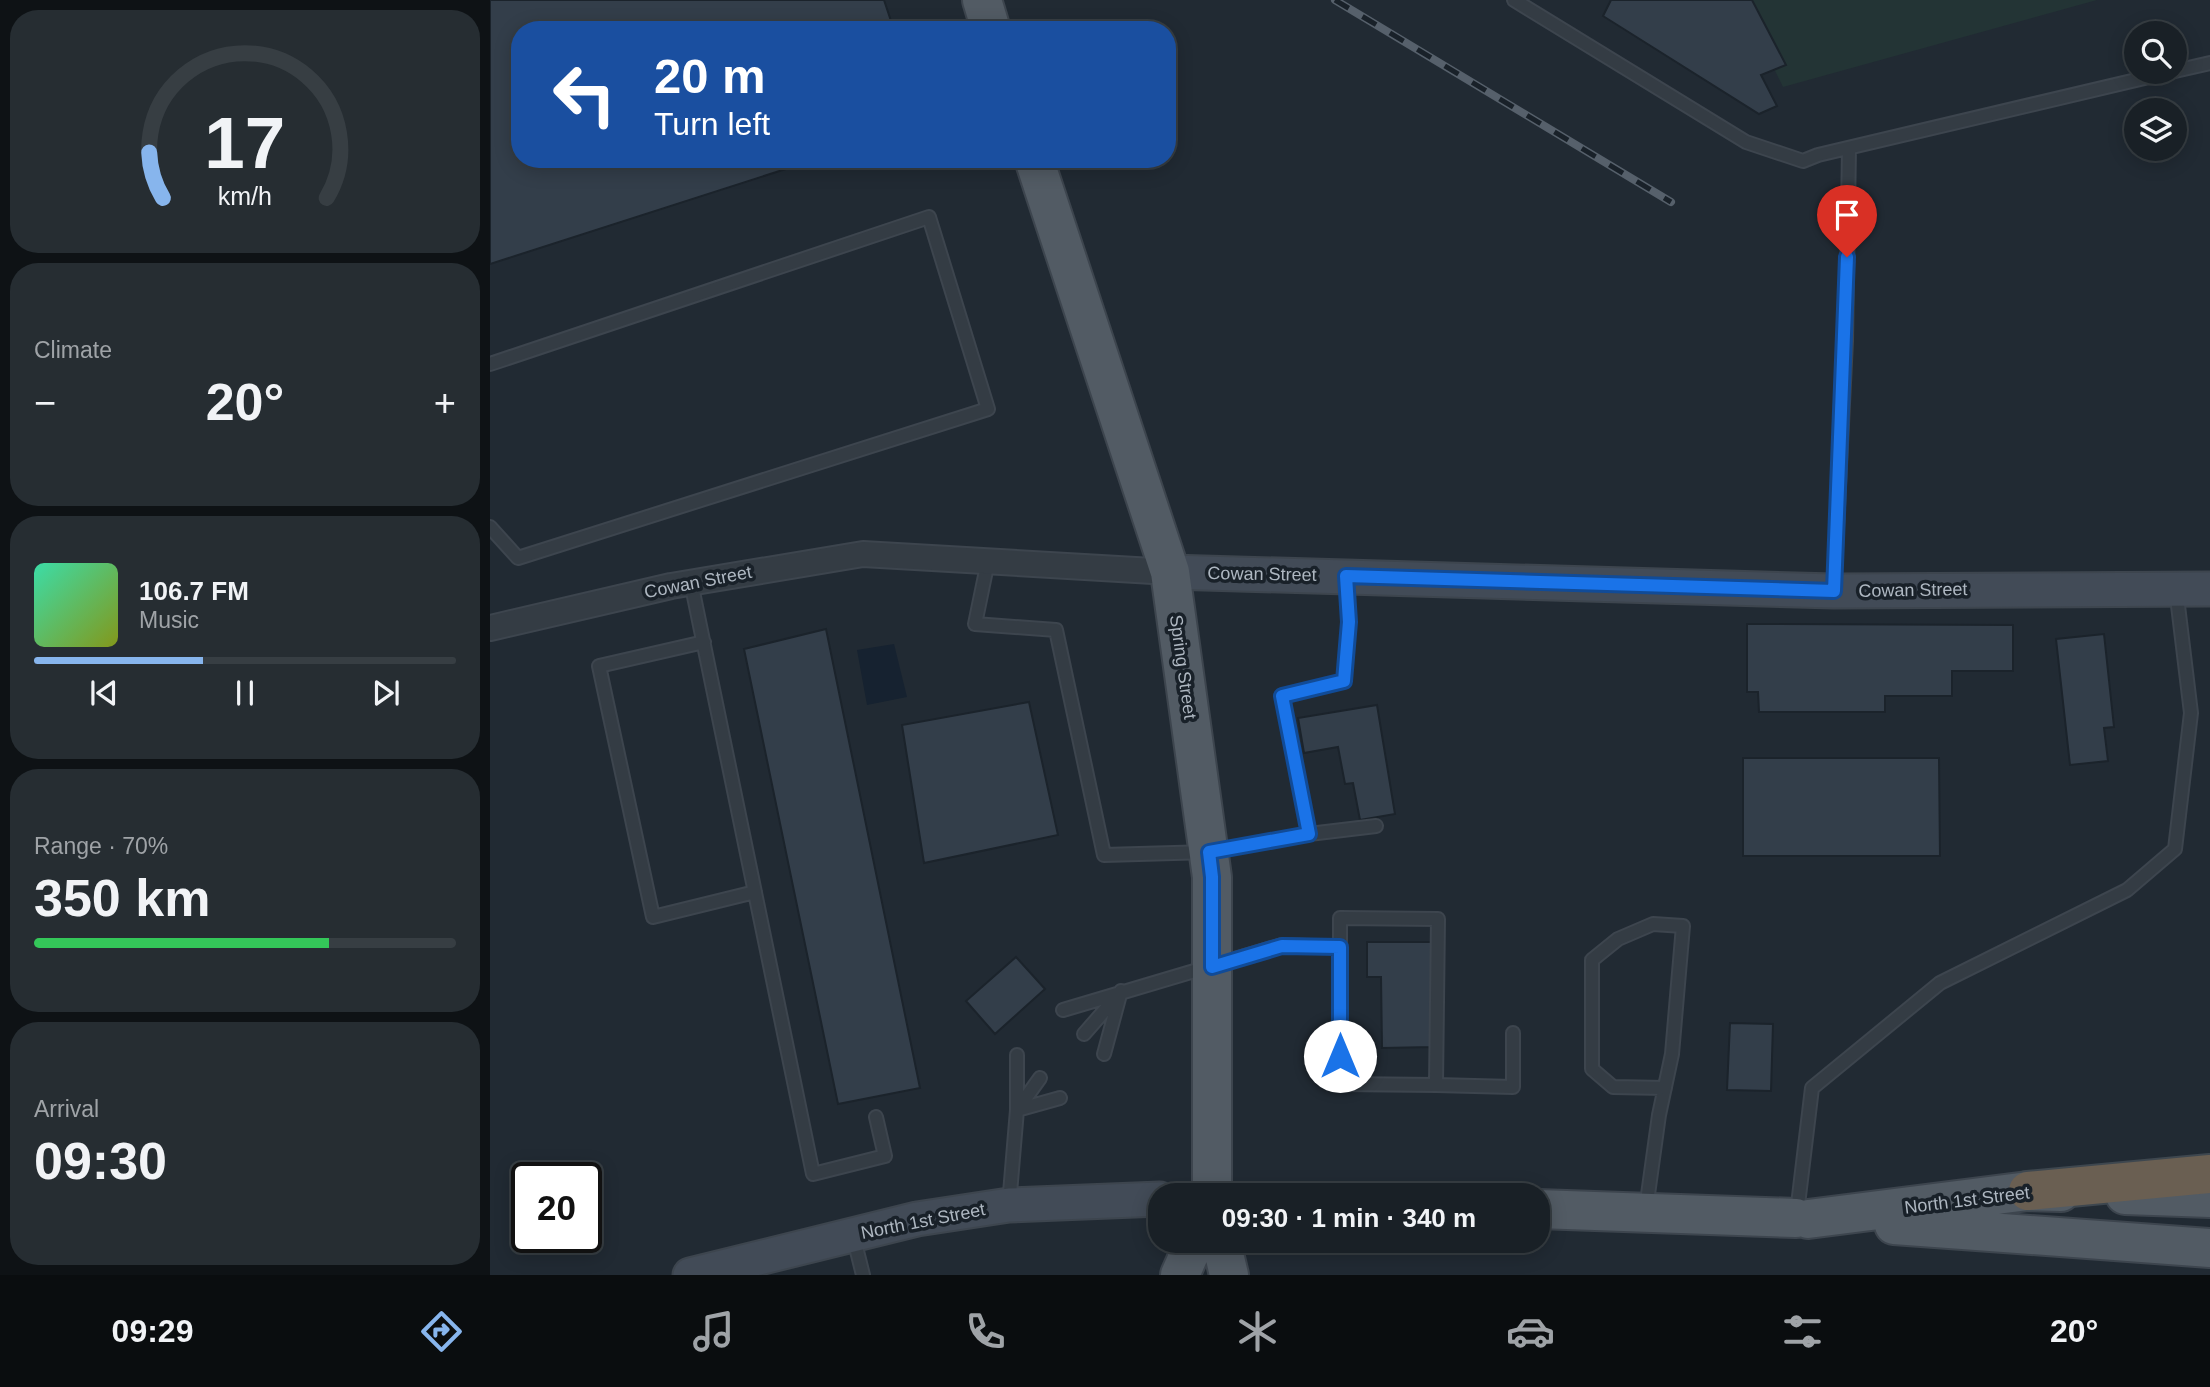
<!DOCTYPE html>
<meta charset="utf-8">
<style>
:root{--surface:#192026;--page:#262d32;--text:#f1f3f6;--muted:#9fa3a7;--line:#373e43;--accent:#87b5ed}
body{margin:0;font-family:Helvetica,sans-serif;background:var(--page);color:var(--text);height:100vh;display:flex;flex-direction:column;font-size:26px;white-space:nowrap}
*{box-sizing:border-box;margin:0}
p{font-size:23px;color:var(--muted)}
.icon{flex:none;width:38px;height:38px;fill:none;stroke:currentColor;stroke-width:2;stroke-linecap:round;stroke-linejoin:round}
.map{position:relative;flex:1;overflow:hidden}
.sheet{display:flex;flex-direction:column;gap:10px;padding:10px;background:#0e1215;width:490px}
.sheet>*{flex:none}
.hud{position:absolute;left:21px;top:21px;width:665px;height:147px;border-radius:28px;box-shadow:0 4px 18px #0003,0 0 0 2px var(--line);background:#1a4fa0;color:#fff;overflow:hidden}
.buttons{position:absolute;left:1634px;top:21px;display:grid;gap:14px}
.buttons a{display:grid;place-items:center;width:63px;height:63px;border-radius:50%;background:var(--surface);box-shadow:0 4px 18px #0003,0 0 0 2px var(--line);font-size:35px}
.speed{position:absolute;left:21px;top:1162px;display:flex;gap:14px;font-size:35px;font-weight:700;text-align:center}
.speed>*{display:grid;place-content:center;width:91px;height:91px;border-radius:50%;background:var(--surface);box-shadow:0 4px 18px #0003,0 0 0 2px var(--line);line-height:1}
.speed .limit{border:4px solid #111;border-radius:10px;background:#fff;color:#111}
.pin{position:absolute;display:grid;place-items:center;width:60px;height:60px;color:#fff;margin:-72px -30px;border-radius:50% 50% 50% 0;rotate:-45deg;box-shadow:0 0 7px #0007}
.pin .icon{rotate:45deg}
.me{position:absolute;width:77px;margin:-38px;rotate:0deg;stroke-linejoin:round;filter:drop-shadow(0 0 5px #0008)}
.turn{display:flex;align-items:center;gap:24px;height:147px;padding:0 28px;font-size:32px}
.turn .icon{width:91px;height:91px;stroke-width:2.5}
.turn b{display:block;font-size:49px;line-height:60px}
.big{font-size:52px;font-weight:700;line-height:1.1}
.sheet .card{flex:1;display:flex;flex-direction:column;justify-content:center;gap:10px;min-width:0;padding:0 24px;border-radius:28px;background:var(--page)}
.sheet .dial{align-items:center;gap:0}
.dial svg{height:182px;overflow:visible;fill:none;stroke:var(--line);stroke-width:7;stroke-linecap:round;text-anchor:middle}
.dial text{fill:var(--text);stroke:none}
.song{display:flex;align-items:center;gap:21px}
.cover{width:84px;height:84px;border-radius:10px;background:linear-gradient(135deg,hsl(160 70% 55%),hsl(70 70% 35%))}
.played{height:7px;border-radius:4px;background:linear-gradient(90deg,var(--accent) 40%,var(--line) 40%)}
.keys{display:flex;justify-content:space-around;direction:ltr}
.heat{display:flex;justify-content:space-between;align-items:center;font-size:38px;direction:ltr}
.charge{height:10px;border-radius:5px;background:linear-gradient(90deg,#34c759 70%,var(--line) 0)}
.trip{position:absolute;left:658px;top:1183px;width:402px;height:70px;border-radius:28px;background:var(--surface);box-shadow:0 4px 18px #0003,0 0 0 2px var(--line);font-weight:700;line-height:70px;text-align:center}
.menu{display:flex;height:112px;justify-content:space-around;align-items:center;background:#0a0d0f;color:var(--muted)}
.menu .icon{width:49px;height:49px}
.menu .on{color:var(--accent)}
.menu b{font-size:32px;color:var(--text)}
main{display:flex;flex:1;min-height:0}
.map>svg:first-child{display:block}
.green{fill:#233435}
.water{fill:#162230}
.building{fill:#333e4a;stroke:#1b232b;stroke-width:2}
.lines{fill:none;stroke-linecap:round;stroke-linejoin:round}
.lane-casing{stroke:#3d454e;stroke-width:16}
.street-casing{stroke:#3d454e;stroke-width:28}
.secondary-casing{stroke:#3d454e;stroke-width:37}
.primary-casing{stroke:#3d454e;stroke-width:42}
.highway-casing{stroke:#3e474f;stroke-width:42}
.lane{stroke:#343c44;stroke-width:12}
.street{stroke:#343c44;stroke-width:24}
.secondary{stroke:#424b57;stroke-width:33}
.primary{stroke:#525b64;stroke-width:38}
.highway{stroke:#6a5f52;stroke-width:38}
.rail-casing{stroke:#56606b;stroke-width:8}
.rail{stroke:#192129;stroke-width:5;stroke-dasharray:16;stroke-linecap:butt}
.route-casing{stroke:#114b97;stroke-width:18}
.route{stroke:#1a73e8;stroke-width:12}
.labels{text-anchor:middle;stroke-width:7;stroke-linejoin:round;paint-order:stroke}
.street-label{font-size:18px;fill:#aeb7c1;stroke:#192129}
</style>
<main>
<section class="sheet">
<div class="card dial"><svg viewBox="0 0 100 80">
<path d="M14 69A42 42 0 1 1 86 69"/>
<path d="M14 69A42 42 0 0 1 8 49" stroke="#87b5ed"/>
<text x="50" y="56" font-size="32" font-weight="700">17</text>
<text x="50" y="72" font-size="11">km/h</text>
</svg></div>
<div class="card"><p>Climate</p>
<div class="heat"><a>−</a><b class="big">20°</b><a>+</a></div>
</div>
<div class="card">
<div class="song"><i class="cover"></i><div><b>106.7 FM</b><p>Music</p></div></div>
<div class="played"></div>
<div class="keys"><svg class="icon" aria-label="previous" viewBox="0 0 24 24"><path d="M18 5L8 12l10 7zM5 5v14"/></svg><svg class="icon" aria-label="pause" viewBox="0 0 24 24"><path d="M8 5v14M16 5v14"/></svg><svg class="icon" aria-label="next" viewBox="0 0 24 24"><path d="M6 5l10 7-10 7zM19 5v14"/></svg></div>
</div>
<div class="card"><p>Range · 70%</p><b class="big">350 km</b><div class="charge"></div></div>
<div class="card"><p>Arrival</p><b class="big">09:30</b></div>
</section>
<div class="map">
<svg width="1720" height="1275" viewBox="0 0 1720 1275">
<rect width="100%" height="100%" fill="#212a33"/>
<!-- green -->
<path class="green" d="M1254,0H1607L1293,87L1260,20Z"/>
<!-- water -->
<path class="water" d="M404,644L417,697L377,705L367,650Z"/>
<!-- building -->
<path class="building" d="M0,0H394L404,30H30V159H327L0,264Z
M1121,0H1262L1296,65L1271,75L1287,106L1269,114L1113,16Z
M1257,624L1523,625V671H1462V696H1395V712H1269L1268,692H1257Z
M336,629L430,1088L348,1104L254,649Z
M1614,634L1624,727L1614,728L1618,761L1580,765L1566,639Z
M539,702L568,835L434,863L412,725Z
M887,705L905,814L870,820L863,783L855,784L848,747L814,753L808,718Z
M1253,758H1449L1450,856H1253Z
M877,942H942L943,1047L892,1048L891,977H877Z
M526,957L555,989L505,1034L476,1001Z
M1240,1023L1283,1024L1281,1091L1237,1090Z"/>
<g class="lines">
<defs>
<path id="lane" d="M1024,0L1256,142L1313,161L1328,155L1680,72
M1685,71L1720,63
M0,364L439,217L498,409L28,558L0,527
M498,561L485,624L566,630L614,855L719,852L819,834
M856,577L859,622L854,681L792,696L819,834L886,826
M201,582L323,1174L395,1156L386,1117
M1344,591L1356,341L1359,148
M214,642L109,666L163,917L265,892
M573,1010L792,945L850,947V1084L946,1085L948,919L850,918V947
M594,1034L629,994
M614,1054L631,991
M946,1085L1023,1087V1033
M527,1110L570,1098
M527,1110L550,1078
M519,1205L527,1110V1055
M1156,1209L1169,1115L1182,1054L1193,926L1163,924L1128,939L1102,960V1069L1123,1087L1175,1088
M1307,1213L1322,1088L1450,983L1637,890L1685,849L1701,713L1686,589
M363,1235L373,1275"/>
<path id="street" d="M0,628L181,586L373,554L680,572"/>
<path id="secondary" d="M680,572L1344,591L1720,589
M200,1275L427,1219L519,1205L670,1199"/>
<path id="primary" d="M492,0L501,30
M544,159L680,572L722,877V1195
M1635,1195L1720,1198
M1048,1209L1306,1218
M1318,1219L1538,1191L1571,1192
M1404,1225L1720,1248
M731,1241L739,1275
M690,1275L705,1241"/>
<path id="highway" d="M1538,1191L1720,1174"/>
</defs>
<!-- lane casing -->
<use href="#lane" class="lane-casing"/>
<!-- street casing -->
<use href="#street" class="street-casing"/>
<!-- secondary casing -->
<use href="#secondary" class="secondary-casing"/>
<!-- primary casing -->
<use href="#primary" class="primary-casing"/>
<!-- highway casing -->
<use href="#highway" class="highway-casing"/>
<!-- lane -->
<use href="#lane" class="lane"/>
<!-- street -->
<use href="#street" class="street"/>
<!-- secondary -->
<use href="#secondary" class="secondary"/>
<!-- primary -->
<use href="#primary" class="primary"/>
<!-- highway -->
<use href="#highway" class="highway"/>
<defs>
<path id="rail" d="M845,0L1181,202"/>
</defs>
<!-- rail casing -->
<use href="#rail" class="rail-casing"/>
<!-- rail -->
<use href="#rail" class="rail"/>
</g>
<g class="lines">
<defs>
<path id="route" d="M850,1056V947L792,946L722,967V877L719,852L819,834L792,696L854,681L859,622L856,576L1344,591L1357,257"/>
</defs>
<!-- route casing -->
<use href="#route" class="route-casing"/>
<!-- route -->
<use href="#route" class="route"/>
</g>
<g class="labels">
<!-- street labels -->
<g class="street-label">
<text transform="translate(772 574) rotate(1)" y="6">Cowan Street</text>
<text transform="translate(208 582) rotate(-11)" y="6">Cowan Street</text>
<text transform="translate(1423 590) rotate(-1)" y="6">Cowan Street</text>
<text transform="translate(693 667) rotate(82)" y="6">Spring Street</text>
<text transform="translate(1477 1200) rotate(-7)" y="6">North 1st Street</text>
<text transform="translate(433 1221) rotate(-11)" y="6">North 1st Street</text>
</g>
</g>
</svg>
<div class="buttons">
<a><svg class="icon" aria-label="search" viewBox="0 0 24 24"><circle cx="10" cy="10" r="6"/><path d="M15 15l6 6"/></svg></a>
<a><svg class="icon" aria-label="layers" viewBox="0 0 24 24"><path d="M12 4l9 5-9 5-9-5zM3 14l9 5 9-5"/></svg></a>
</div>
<div class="speed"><div class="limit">20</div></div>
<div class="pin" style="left:1357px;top:257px;background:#d93025"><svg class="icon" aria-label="arrive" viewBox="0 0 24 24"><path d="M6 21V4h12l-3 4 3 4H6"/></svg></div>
<svg class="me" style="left:850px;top:1056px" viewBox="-20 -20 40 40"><circle r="19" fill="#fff"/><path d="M0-13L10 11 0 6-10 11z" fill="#1a73e8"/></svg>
<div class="trip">09:30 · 1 min · 340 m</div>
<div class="hud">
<div class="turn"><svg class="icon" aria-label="left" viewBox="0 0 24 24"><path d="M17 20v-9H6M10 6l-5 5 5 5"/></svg><div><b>20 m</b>Turn left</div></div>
</div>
</div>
</main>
<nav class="menu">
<b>09:29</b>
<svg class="icon on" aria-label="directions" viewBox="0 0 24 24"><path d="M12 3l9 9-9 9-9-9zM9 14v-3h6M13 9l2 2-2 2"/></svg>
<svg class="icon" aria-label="music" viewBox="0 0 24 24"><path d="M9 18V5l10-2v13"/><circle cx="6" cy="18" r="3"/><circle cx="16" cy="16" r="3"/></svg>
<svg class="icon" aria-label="phone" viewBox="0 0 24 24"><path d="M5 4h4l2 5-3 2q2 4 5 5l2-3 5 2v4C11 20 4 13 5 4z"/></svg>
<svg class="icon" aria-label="climate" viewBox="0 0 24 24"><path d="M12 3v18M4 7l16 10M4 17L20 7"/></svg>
<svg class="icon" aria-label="car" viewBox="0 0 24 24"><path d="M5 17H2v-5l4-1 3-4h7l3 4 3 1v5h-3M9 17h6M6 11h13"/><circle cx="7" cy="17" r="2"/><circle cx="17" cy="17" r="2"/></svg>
<svg class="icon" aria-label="filters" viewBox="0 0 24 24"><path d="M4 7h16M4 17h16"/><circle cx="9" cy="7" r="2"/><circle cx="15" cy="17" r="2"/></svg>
<b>20°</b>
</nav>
